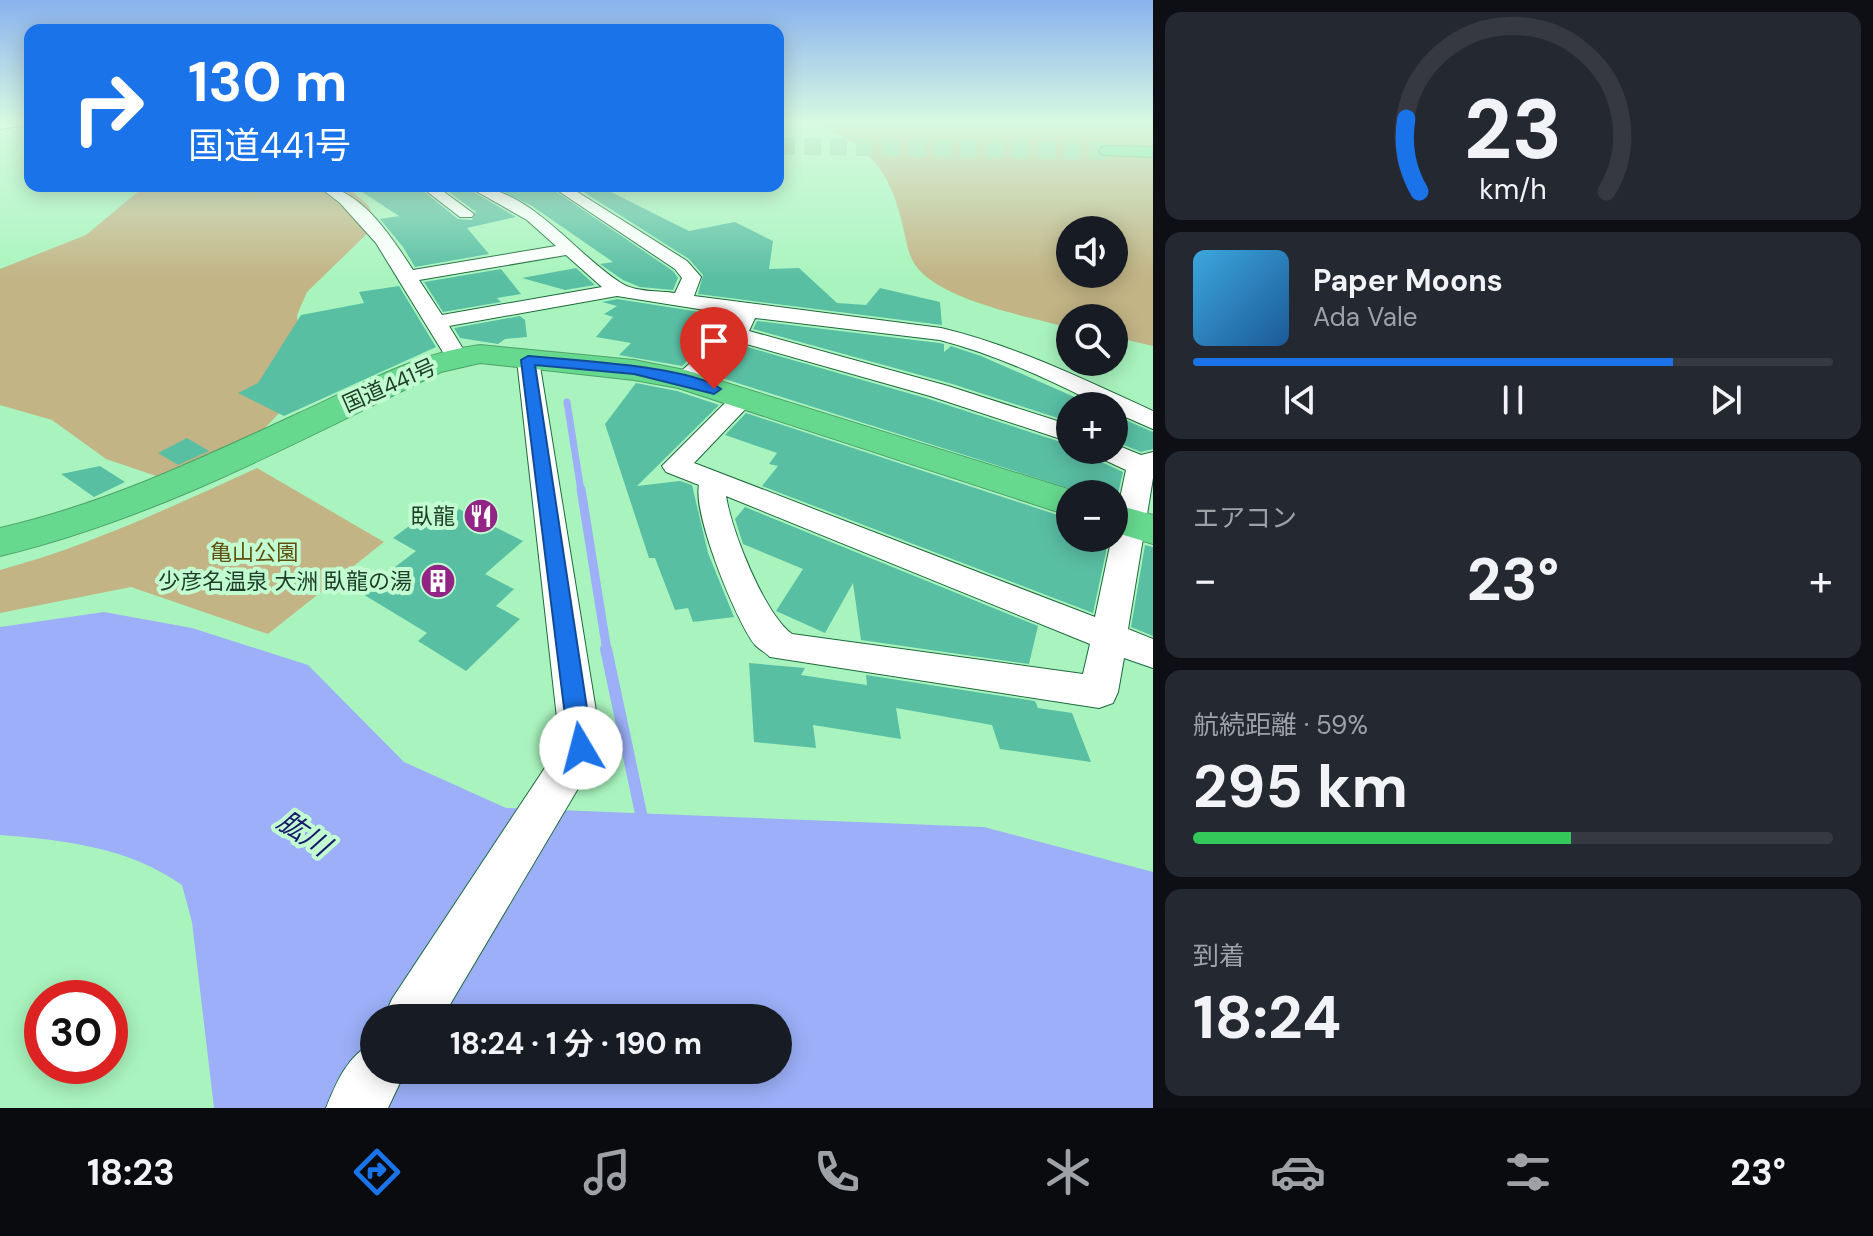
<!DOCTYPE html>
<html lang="ja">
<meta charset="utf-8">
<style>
:root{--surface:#171b24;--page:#242831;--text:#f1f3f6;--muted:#9ea1a6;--line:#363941;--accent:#1a73e8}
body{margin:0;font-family:"DM Sans","Noto Sans JP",sans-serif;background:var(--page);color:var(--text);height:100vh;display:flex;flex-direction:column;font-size:30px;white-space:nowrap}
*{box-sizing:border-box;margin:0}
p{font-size:26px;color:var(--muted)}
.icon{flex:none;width:44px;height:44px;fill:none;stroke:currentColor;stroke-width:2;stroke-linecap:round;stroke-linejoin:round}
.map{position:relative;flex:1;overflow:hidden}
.drawer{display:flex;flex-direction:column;gap:12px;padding:12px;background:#0d0f14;width:720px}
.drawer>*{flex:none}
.banner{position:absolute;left:24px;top:24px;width:760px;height:168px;border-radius:16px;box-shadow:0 4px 20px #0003;background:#1a73e8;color:#fff;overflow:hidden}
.fabs{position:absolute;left:1056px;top:216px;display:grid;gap:16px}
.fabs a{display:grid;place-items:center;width:72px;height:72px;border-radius:50%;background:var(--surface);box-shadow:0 4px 20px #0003;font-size:40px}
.speed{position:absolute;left:24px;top:980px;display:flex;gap:16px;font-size:40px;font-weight:700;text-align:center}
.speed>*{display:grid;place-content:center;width:104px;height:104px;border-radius:50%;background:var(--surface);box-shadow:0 4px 20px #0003;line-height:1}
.speed .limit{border:12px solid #d22;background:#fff;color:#111}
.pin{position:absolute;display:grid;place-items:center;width:68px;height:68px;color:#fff;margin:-82px -34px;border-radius:50% 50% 50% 0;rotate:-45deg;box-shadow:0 0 8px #0007}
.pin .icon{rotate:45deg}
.me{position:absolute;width:88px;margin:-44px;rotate:352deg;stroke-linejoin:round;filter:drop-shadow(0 0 6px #0008)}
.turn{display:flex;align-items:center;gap:28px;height:168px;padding:0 32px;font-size:36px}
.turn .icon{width:104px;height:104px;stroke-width:2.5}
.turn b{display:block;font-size:56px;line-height:68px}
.big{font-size:60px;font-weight:700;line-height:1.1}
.drawer .widget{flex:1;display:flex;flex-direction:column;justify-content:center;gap:12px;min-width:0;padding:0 28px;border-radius:16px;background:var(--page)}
.drawer .dial{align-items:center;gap:0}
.dial svg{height:208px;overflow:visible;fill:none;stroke:var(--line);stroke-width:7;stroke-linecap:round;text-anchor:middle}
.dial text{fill:var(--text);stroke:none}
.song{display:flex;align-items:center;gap:24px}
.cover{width:96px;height:96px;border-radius:12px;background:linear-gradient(135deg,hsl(200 70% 55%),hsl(210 70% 35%))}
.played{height:8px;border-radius:4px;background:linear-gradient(90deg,var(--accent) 75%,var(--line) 75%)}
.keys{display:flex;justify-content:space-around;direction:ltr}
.heat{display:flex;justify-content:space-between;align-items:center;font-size:44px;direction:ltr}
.charge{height:12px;border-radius:6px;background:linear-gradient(90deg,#34c759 59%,var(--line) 0)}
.trip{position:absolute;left:360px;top:1004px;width:432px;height:80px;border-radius:40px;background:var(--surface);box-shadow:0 4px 20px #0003;font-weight:700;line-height:80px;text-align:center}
.tab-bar{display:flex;height:128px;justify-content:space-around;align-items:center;background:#090b0e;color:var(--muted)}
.tab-bar .icon{width:56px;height:56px}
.tab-bar .current{color:var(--accent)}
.tab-bar b{font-size:36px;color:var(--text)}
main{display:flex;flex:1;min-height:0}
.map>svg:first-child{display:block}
.green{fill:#c2b485;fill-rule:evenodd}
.water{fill:#9caff8;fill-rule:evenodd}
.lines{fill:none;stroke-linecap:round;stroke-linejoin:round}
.stream-far2{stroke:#9caff8;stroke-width:7}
.stream-far1{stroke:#9caff8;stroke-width:9}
.stream{stroke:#9caff8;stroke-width:12}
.building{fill:#59bfa3}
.highway-tunnel{stroke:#8dcfa0;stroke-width:17;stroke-dasharray:17 9;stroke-linecap:butt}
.minor-casing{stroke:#1c6a3c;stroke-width:2}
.highway-casing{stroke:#4da26a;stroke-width:2}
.minor{fill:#fff;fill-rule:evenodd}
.highway{fill:#66d98e;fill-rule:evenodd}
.route{fill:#1a73e8;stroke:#114b97;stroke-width:2}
.labels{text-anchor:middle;stroke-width:8;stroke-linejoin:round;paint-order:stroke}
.street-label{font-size:22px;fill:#1f3d28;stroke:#c2fdd2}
.poi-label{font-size:22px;fill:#1f3d28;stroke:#c2fdd2;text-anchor:end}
.park-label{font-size:22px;fill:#61500e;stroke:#c2fdd2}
.near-water-label{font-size:28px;font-style:italic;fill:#191a6d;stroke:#c2fdd2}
</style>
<main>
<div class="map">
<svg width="1153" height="1108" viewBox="0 0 1153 1108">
<rect width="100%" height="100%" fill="#a9f4be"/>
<!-- green -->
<path class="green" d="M811,122H1153V346L1114,337V318H1070V328C1027,316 953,303 921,272C908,259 907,243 903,227C890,168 867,143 811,122ZM1070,230H1114V274H1070Z
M145,186H346L368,205L377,224L307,292L297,315L301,351L297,395L256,437L159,477L106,459L52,420L0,405V269L86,235Z
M257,468L384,542L268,634L131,587L0,613V570C89,546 173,506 257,468Z"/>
<!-- water -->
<path class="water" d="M104,612L192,628L308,665L404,762L506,808L984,827L1153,872V1108H214L192,922L182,885C128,847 64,840 0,835V627ZM374,1018H778V1070H374Z"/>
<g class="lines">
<!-- stream-far2 -->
<path class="stream-far2" d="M567,402L581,491"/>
<!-- stream-far1 -->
<path class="stream-far1" d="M581,489L607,651"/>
<!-- stream -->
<path class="stream" d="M606,649L643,823"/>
</g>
<!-- building -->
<path class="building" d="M353,186H417L458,219L472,220L476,212L441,186H464L516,217L467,228L489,254L415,267L403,247L380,219L399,216Z
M490,186H548L673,271L678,278L673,290L640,287L623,280L600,264L613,262L532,206Z
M574,186H599L689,231L735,222L773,241L769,269L799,268L837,303L866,305L880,288L940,302L942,325L698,294L703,275L689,259Z
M576,268L595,285L565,290L522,278Z
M501,269L521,294L497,298L501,302L443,312L424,282Z
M399,286L436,347L284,416L238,393L258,383L301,315L364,303L359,292Z
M617,299L732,317L729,323L682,366L619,355L631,343L596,337L613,317L604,314L617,306L602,302Z
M520,316L525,320L527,337L505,339L498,344L460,338L454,328Z
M757,321L939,343L944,344V352L951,346L981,356L1095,406H1070V422L949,383L753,329Z
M740,345L929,399L1070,445V450H1089L1095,459L1123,472L1116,502L1114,494H1087L709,374Z
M636,383L677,391L719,405L637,486L680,481L692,485L708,553L734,617L693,622L688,608L675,610L655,558H649L605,424Z
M746,413L1070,519V538H1109L1093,613L762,486L778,466L769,464L777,453L725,435Z
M1114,415L1153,432V449L1141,452L1114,441Z
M187,438L209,451L178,465L158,453Z
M100,466L125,482L94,497L61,474Z
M443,501L523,541L485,574L514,589L496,606L520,619L466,671L418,641L427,633L361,593L416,551L393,538Z
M745,507L1038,626L1029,664L861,640L853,583L825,633L776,611L803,569L743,544L735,519Z
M1145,545L1153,547V636L1131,627Z
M749,663L805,668L801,675L867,685L866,675L1035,701L1038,708L1072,713L1091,762L1000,749L992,725L896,708L901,739L813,725L816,748L754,742Z"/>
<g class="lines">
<!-- highway-tunnel -->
<path class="highway-tunnel" d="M778,146L1108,151"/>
<defs>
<path id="minor" d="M30,122V125L0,129V123Z
M318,186C360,186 392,238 413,270L556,246L527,220L467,186C530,186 572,252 621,283C634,292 660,291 675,293L682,278L675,269L551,186H568L687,261L701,277L694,296L941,328C1016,346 1083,379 1153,411V429L1114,412V406H1102C1050,380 997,355 940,340L755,318L749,331L948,386L1070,425V442L930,396L739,342L693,385H677L673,380L677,375L732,325L736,315L617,296L449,326L468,357L465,362H449L376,243L340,203ZM566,255L602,287L442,315L419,280Z
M420,186H436L474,214L472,217H460Z
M528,353L536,355L539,360L602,748L442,1018H384L392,999L560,745L517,360L520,355Z
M743,392L752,394L755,399L694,463L1095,617L1126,470L1096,456L1092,450H1114V444L1141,455L1153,452V478L1128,629L1153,639V668L1124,658L1118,692L1113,703L1099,708L770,657C766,653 759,649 755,645C736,621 693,515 699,485L666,472L662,466L734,394ZM726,496L1090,644L1083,674L792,634C764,613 732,532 726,496Z
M374,1043V1070H406L388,1108H326C336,1083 348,1054 374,1043Z"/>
<path id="highway" d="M1108,146L1153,147V157L1102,155L1099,151L1102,147Z
M480,345L634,360L685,370L1084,494H1070V516L678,388L634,380L480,363L441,372C296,442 158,518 0,556V528C105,504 200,459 297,414C357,387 415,353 480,345Z
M1114,504L1153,515V544L1114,532Z"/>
</defs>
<!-- minor casing -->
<use href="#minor" class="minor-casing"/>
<!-- highway casing -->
<use href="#highway" class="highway-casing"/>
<!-- minor -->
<use href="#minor" class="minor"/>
<!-- highway -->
<use href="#highway" class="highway"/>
</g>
<!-- sky -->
<linearGradient id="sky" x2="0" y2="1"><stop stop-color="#89b2ee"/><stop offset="0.44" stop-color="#d8fae2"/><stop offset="1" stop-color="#d8fae2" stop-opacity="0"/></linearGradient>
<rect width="1153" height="277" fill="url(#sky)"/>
<!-- route -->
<path class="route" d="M528,356C570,360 691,366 721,389L714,394L634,374L535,365L593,748L590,756L581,759L573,756L569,748L521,360Z"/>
<!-- icons -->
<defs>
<symbol id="restaurant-disc" viewBox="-11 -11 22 22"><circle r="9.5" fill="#922486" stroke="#c2fdd2"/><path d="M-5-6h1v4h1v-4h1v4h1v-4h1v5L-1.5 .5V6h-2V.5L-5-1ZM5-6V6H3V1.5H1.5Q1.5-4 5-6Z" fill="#fff"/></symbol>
<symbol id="building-disc" viewBox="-11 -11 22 22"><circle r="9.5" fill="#922486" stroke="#c2fdd2"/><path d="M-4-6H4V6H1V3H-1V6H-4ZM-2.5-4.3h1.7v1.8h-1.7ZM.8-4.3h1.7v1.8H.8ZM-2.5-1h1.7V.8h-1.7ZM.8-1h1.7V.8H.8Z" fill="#fff"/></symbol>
</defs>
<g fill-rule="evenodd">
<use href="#restaurant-disc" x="461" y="496" width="40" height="40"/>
<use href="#building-disc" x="418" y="561" width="40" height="40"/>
</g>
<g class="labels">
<!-- street labels -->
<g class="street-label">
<text transform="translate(389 385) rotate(-24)" y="8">国道441号</text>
</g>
<!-- poi labels -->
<g class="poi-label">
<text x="455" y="524">臥龍</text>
<text x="412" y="589">少彦名温泉 大洲 臥龍の湯</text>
</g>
<!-- park labels -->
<g class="park-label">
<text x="254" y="560">亀山公園</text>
</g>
<!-- near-water labels -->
<g class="near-water-label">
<text transform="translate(304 833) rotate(34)" y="10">肱川</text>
</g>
</g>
</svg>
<div class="fabs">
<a><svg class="icon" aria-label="sound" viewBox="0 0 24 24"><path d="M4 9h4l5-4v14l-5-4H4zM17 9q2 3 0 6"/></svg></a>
<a><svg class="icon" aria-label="search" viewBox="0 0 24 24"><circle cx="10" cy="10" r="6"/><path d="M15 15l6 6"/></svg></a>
<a>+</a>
<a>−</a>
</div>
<div class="speed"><div class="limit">30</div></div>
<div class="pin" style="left:714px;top:389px;background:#d93025"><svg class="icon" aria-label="arrive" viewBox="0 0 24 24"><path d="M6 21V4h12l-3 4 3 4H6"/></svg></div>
<svg class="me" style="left:581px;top:748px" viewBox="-20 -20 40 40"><circle r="19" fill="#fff"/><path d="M0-13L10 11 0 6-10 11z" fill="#1a73e8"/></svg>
<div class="trip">18:24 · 1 分 · 190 m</div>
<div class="banner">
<div class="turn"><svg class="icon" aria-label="right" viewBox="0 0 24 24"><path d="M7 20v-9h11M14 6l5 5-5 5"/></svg><div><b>130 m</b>国道441号</div></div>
</div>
</div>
<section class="drawer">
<div class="widget dial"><svg viewBox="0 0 100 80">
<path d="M14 69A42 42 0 1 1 86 69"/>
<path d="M14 69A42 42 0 0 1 9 41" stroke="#1a73e8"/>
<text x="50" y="56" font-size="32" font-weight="700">23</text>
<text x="50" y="72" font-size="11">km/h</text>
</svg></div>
<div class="widget">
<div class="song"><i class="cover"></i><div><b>Paper Moons</b><p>Ada Vale</p></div></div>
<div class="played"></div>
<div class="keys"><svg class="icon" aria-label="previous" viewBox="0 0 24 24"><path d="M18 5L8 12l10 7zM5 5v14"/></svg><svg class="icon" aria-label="pause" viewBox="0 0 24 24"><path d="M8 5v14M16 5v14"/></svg><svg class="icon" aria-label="next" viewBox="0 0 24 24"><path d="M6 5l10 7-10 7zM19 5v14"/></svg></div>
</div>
<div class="widget"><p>エアコン</p>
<div class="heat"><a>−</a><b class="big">23°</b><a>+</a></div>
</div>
<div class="widget"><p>航続距離 · 59%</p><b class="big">295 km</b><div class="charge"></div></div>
<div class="widget"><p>到着</p><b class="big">18:24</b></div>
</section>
</main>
<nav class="tab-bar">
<b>18:23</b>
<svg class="icon current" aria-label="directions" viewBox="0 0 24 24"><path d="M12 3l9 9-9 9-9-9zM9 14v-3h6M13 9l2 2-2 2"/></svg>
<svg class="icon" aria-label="music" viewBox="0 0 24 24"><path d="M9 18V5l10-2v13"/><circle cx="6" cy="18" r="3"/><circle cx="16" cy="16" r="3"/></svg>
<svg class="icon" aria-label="phone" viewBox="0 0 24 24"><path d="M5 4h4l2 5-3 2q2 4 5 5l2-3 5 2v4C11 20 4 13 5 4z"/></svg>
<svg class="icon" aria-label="climate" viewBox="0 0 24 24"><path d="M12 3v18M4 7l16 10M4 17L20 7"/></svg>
<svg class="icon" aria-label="car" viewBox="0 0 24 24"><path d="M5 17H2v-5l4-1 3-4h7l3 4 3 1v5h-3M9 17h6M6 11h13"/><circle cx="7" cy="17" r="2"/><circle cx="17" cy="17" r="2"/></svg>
<svg class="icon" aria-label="filters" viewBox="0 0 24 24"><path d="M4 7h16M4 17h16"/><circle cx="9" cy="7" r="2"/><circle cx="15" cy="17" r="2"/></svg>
<b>23°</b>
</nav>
